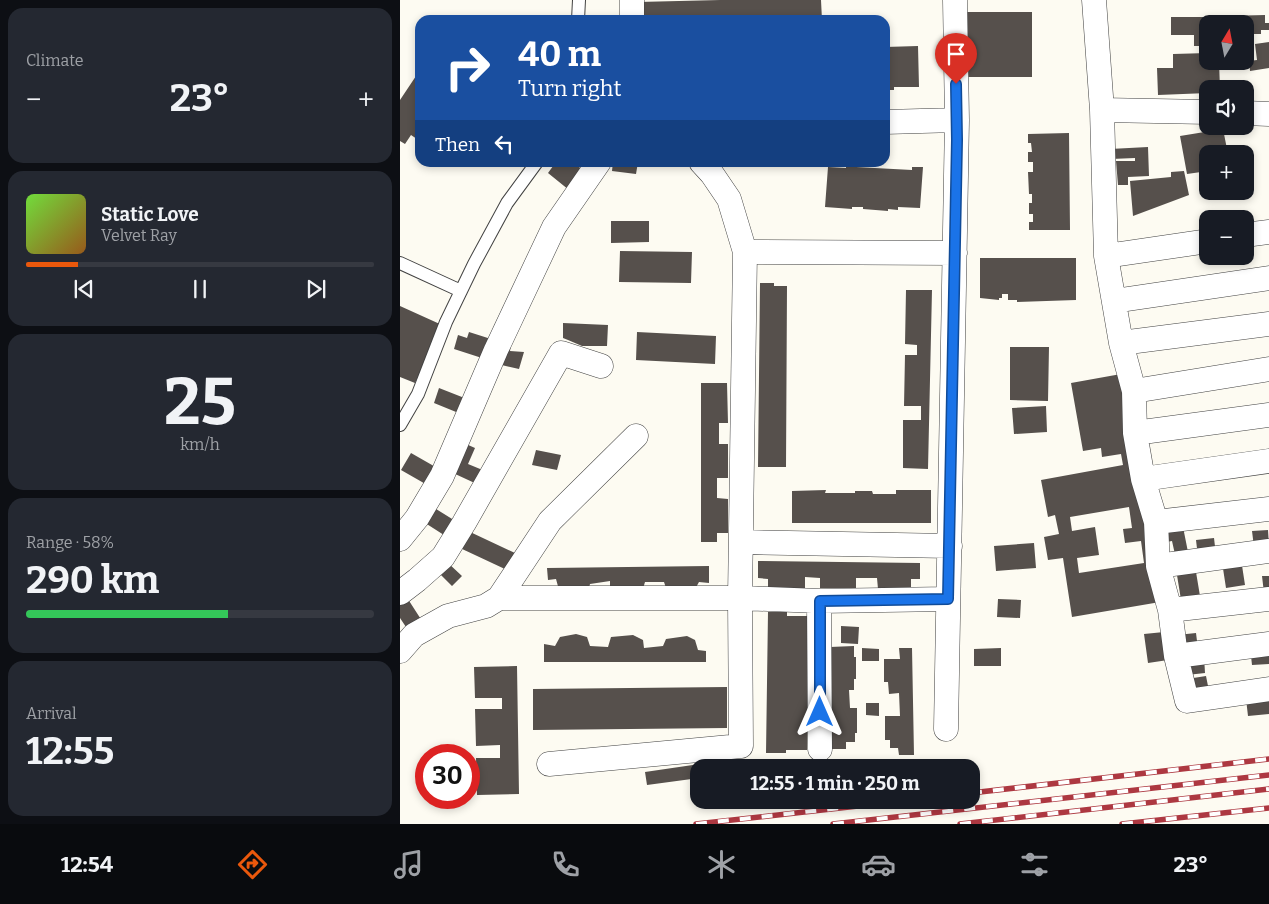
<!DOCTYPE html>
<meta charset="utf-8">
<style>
:root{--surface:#171b24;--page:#242831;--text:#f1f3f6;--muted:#9ea1a6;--line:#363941;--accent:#ea580c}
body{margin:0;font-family:Bitter,serif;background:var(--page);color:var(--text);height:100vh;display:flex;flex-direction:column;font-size:19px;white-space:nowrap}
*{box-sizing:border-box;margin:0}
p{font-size:16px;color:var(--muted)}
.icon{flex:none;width:28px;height:28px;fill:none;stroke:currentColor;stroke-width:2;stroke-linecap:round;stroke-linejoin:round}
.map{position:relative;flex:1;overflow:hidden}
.details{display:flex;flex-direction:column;gap:8px;padding:8px;background:#0d0f14;width:400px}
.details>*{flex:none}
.guide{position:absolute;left:15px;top:15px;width:475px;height:152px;border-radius:15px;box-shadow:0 2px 8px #0003;background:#1a4fa0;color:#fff;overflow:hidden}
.needle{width:32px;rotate:10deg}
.buttons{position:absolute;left:799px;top:15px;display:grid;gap:10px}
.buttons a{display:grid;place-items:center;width:55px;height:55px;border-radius:10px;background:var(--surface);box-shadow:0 2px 8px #0003;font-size:25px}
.speed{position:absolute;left:15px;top:744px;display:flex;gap:10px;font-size:25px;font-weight:700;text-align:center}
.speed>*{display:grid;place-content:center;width:65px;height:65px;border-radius:50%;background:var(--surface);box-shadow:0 2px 8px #0003;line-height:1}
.speed .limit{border:8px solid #d22;background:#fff;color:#111}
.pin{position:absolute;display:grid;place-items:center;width:42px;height:42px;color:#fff;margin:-51px -21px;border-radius:50% 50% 50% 0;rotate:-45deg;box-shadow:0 0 5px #0007}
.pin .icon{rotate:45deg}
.me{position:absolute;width:55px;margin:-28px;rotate:0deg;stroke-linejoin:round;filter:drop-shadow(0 0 4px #0008)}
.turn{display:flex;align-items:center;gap:18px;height:105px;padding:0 20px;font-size:22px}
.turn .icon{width:65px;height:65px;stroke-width:2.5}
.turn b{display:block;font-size:35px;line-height:42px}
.then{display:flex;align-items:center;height:48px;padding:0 20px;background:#0003;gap:10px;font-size:19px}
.big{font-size:38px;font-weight:700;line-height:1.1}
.details .widget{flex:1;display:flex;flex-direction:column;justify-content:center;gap:8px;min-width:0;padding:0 18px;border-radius:15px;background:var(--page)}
.details .dial{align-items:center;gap:0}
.dial b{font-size:65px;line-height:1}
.song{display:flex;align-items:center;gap:15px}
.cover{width:60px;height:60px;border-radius:8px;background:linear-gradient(135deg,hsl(100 70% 55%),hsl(30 70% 35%))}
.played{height:5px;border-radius:2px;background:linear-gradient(90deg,var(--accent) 15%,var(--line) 15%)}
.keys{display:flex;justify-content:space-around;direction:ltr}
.heat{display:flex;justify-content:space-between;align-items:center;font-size:28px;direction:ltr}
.charge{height:8px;border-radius:4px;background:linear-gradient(90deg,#34c759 58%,var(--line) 0)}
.trip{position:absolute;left:290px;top:759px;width:290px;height:50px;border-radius:15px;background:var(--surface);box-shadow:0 2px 8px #0003;font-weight:700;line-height:50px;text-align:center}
.dock{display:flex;height:80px;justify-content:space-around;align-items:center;background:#090b0e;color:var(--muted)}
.dock .icon{width:35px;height:35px}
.dock .active{color:var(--accent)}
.dock b{font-size:22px;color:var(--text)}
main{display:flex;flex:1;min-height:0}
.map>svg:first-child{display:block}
.building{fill:#56504c;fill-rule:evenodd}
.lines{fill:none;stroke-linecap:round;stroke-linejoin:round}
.lane-casing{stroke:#424242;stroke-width:14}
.street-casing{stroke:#424242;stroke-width:25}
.lane{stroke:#fff;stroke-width:12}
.street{stroke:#fff;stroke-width:24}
.rail-casing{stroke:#ad3841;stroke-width:5.5}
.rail{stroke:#fff;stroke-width:4;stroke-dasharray:11;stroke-linecap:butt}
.route-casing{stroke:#114b97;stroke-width:12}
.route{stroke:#1a73e8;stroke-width:9}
</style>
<main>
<section class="details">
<div class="widget"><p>Climate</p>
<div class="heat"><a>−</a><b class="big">23°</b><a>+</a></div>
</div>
<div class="widget">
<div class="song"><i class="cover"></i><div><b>Static Love</b><p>Velvet Ray</p></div></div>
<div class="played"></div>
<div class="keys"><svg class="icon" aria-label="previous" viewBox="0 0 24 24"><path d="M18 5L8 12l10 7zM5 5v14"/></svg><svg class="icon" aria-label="pause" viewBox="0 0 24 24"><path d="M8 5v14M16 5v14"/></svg><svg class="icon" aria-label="next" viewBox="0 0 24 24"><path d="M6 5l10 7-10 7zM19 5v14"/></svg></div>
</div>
<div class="widget dial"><b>25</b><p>km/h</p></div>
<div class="widget"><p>Range · 58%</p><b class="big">290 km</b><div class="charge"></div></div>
<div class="widget"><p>Arrival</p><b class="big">12:55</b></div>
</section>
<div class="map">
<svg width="869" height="824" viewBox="0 0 869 824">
<rect width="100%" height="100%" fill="#fdfbf2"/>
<!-- building -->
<path class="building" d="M320,0H421L422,20H238V2Z
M565,12H632V77H565Z
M53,15L82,19V20H52Z
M865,15V23H869V30H861V34H853V47H845V24H824V16Z
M771,17H816V24H808V46H794V35H771Z
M869,42V68L850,71L849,61L857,60L855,44Z
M518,46L519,87H494V90H485V47Z
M808,53V61H819L820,89H808V93L758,95L757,68H773V54Z
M20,70V141L11,135L5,144L0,141V100Z
M823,129L828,154H808V171L787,174L780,136Z
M669,133L670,230H629V222H633V214H629V203H632V194H629L628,172H633V162H628V152H632L631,143H628V134Z
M748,147L749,176L728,177V185H718L716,161H735V158L711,159L710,149Z
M156,162H179L182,165L179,167L184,171L169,190L148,173Z
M213,162H238L236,174L212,171Z
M446,164L456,165V167L512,170V167H523L520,208L498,207V210L488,209V211L463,209V207H452V209L425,207L428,167L446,168Z
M784,171L789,195L733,216L730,181L771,177V172Z
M211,221H249V242L211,243Z
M220,251L292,252L291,283L219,282Z
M580,258H676V300L617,302V300H608V294H602V298H599V300L580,298Z
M360,283H374V286H387L386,467H358Z
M506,290H532L528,469L503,468V420H521V406H504L505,355H517V345L505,344Z
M0,306L42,325L15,383L0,377Z
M163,323L208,325L207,346H182L168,340L163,338Z
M69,332L91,339L85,359L54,349L58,335L67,338Z
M237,332L316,336L315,364L236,360Z
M112,339L110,351L124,352L119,369L93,363Z
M610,347H649L648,401L610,400Z
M721,374L766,601L672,617L663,558L648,560L644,537L659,534L655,515L648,517L641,480L723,465L721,454L702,457L701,448L683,451L671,383ZM729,507L732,528L723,529L725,543L741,541L744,563L679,573L677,558L699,555L695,527L672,531L670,517Z
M301,383H327L328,423H319V444H328V478H317V498L328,499V533H317V542H301Z
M39,388L67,399L61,414L34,403Z
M646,406L647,432L614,434L612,408Z
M66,444L75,448L68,464L85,471L79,485L53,473Z
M136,450L161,455L157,470L132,465Z
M11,453L39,469L29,486L1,470Z
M426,490L425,493H455V491H472L473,494H496V490H531V523H392V491Z
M28,504L57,522L47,537L19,519Z
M782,522L789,557L776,559L772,541L761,543L758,527Z
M868,530L869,546L854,547L852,531Z
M68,531L115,553L107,570L60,548Z
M814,538L816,555L798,557L796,540Z
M634,543L636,568L596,571L594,546Z
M841,559L845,585L826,588L822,562Z
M358,561L520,563V579H511V589H478L477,578H456V588H420V578L405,577V588H368V579L358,578Z
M47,562L62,576L52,586L38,572Z
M309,566V583L299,582L294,591H267L264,582H245L242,592L210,589V581L190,584L188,591L159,590L156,579L148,580L147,568Z
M795,566L801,602L782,606L776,569Z
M862,576H869V593H864Z
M4,593L24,624L10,633L0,618V596Z
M598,599L621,600L620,618L597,617Z
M368,612H387V616H409L407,750H386V753H366Z
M441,626L459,627L458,644L441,643Z
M764,632L768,660L748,663L744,634Z
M796,633L798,649L779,651L777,635Z
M176,634L187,637L190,646L208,647L211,637L233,635L243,640L244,648L263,646L266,639L287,636L295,640L298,650L306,651V662H144V644L155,646L160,637Z
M454,646V657H456V679H454V690H449L450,708H457V733H455V742H446V749H432L430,647Z
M869,646V664L852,665L850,647Z
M462,648L479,649V661H462Z
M499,648H512L514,755H499L498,748H490V740H485V716H500L499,693L489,694L488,682H484V659H500Z
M601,648V666H574V649Z
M804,656L805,673L787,675L786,658Z
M117,666L119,794L77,795L76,758H100V745L76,746L75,709H102V698H75L74,667Z
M806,676L810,696L791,699L787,679Z
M327,687V728L133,730V689Z
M869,697V714L848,716L846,699Z
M466,703H479V716L466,715Z
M320,761L322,768H299V778L247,785L245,772Z"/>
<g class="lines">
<defs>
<path id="lane" d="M178,20L179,0
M0,263L61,291
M0,425L18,394L46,322L74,264L107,203L137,162"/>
<path id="street" d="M694,0L702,110L706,256L721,343L734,391L735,433L743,479L756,522L758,566L770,610L776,656L787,701L869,689
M232,20V0
M702,110L808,112
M845,113L869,114
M485,122L557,120
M845,235L869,232
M345,252L555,253
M706,256L808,241
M714,301L869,278
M721,343L869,324
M734,391L869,369
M735,433L869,415
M743,479L869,461
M756,522L869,509
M0,539L17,518L42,476L96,350L154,227L199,162
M342,542L550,546
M758,566L869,551
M0,593L17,580L43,557L64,523L161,353L201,366
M99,598H340L419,601L548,599
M419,601L420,749
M770,610L869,599
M0,651L14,635L48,616L86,606L99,598L150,521L236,436
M776,656L869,644
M546,729L557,120L555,0
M149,764L341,746L340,598L345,252L329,199L312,174L301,162"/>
</defs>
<!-- lane casing -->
<use href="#lane" class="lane-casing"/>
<!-- street casing -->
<use href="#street" class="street-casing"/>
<!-- lane -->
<use href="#lane" class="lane"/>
<!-- street -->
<use href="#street" class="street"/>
<defs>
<path id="rail" d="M571,793L869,759
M296,824L512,800
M433,824L869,775
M560,824L869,789
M722,824L869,808"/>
</defs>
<!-- rail casing -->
<use href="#rail" class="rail-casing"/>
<!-- rail -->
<use href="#rail" class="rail"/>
</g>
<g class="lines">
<defs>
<path id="route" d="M420,712V601L548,599L557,140L556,84"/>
</defs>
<!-- route casing -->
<use href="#route" class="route-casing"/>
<!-- route -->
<use href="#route" class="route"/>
</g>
</svg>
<div class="buttons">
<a><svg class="needle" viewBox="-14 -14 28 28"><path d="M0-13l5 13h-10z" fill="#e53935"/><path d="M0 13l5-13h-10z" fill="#9ea1a6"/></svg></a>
<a><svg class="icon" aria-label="sound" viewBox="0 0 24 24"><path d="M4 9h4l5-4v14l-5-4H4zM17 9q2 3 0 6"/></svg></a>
<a>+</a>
<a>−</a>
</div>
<div class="speed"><div class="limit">30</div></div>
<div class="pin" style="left:556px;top:84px;background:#d93025"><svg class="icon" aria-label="arrive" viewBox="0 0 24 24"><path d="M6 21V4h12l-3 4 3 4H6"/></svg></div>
<svg class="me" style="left:420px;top:712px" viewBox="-20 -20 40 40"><path d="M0-17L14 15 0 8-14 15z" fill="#1a73e8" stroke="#fff" stroke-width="4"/></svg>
<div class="trip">12:55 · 1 min · 250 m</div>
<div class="guide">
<div class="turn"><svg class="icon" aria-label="right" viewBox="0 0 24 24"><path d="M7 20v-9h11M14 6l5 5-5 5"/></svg><div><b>40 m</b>Turn right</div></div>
<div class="then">Then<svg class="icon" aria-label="left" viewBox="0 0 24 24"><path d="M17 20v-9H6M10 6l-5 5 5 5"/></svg></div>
</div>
</div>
</main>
<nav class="dock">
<b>12:54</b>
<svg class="icon active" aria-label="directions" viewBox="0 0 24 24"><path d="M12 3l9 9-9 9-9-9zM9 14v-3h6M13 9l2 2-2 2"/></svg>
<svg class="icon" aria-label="music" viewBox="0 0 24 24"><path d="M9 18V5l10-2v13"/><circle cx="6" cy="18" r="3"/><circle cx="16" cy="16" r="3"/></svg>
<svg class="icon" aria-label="phone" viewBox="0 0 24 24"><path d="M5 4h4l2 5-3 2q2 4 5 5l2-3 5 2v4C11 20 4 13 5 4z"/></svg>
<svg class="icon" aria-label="climate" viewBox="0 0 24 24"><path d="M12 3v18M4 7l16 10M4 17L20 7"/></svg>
<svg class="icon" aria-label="car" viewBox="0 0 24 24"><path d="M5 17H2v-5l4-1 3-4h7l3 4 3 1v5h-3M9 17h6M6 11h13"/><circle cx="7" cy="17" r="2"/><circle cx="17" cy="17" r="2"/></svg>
<svg class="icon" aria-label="filters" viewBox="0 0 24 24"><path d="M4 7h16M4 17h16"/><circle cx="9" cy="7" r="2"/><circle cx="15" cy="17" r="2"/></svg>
<b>23°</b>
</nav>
